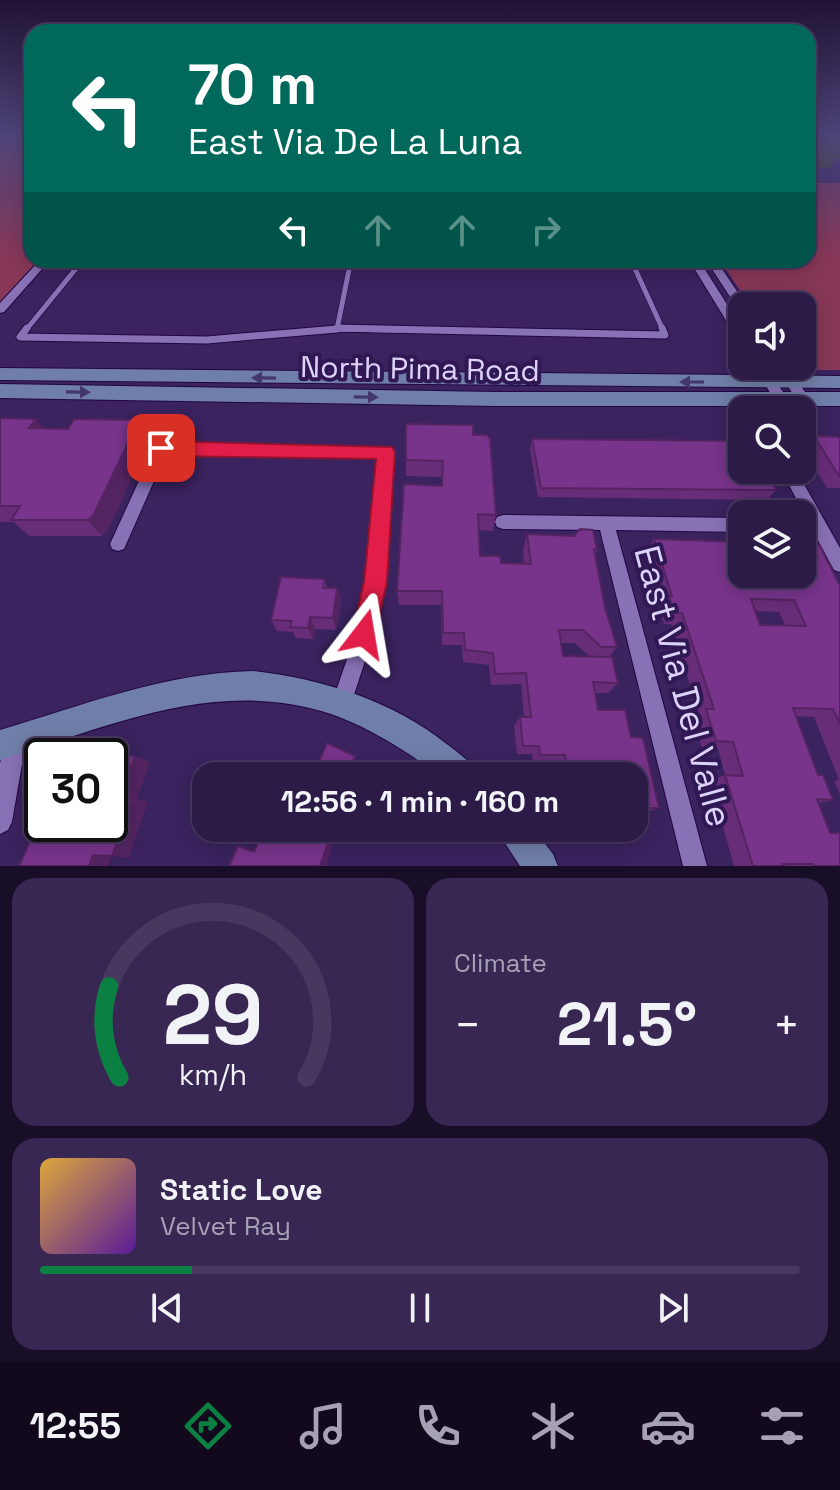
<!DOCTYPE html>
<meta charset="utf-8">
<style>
:root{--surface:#2c1a47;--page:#382752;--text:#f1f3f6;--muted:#a6a1b4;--line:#483860;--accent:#0b8043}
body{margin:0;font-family:"Space Grotesk",sans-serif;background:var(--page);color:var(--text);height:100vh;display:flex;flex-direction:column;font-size:30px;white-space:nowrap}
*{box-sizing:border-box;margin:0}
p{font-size:26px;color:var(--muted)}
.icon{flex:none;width:44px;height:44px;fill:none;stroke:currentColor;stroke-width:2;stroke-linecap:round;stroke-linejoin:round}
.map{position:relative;height:866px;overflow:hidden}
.panel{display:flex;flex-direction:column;gap:12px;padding:12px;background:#180e27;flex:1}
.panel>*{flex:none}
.top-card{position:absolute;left:24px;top:24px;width:792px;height:244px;border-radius:24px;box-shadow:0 4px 20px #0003,0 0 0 2px var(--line);background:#00695c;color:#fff;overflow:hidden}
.controls{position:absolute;left:728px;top:292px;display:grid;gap:16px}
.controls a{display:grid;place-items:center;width:88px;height:88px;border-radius:16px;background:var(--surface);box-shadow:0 4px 20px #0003,0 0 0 2px var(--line);font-size:40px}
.speed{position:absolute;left:24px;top:738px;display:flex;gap:16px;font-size:40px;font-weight:700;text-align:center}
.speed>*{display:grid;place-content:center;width:104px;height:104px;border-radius:50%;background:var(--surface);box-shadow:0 4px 20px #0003,0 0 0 2px var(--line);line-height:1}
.speed .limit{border:4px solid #111;border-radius:12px;background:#fff;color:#111}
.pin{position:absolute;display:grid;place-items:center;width:68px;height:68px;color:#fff;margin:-34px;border-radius:16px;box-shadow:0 4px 12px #0006}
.me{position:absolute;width:88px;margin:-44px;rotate:14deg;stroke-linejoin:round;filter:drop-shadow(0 0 6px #0008)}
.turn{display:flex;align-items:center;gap:28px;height:168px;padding:0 32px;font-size:36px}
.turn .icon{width:104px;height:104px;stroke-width:2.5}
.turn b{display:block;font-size:56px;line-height:68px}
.lanes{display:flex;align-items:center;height:76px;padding:0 32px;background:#0003;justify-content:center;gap:40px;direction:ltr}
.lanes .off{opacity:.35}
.big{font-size:60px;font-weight:700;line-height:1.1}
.panel .widget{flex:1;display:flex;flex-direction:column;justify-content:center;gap:12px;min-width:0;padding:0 28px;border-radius:24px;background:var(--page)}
.panel .dial{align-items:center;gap:0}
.dial svg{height:208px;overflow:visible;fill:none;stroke:var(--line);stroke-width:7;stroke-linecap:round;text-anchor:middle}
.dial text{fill:var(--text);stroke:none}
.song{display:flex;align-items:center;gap:24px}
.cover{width:96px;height:96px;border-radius:12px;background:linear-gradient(135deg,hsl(40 70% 55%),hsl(270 70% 35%))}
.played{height:8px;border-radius:4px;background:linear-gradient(90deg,var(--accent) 20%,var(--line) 20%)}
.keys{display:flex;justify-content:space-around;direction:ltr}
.heat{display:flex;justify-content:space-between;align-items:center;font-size:44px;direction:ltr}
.panel .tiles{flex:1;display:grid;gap:12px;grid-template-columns:1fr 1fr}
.widget:last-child{grid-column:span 2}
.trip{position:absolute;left:192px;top:762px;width:456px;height:80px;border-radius:24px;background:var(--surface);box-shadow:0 4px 20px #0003,0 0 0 2px var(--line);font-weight:700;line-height:80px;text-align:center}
.dock{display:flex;height:128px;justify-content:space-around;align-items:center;background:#120a1c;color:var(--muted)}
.dock .icon{width:56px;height:56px}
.dock .active{color:var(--accent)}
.dock b{font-size:36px;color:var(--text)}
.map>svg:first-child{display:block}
.green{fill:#883757}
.water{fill:#424c03}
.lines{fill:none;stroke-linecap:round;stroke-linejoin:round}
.lane-far1-casing{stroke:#220643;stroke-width:6}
.lane-casing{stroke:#220643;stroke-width:9}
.street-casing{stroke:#220643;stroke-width:2}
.secondary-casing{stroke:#220643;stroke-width:2}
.lane-far1{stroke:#8872b6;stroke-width:5}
.lane{stroke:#8872b6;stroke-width:7}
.street{fill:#8872b6;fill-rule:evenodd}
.secondary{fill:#707fa9;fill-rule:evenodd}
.wall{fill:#672d78;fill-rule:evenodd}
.shaded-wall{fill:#542461}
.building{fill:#78348b;stroke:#542461;stroke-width:2;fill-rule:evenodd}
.oneway{fill:#43376e}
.route{fill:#e11d48;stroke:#92132f;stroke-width:2}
.labels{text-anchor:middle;stroke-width:8;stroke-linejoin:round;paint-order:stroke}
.street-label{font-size:30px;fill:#ddd3f8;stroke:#301854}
.near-street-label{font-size:36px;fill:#ddd3f8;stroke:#301854}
</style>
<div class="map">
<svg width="840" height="866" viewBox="0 0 840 866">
<rect width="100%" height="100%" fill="#3a235f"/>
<!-- green -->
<path class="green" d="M0,138H32V260H39L0,302Z
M808,183H840V370H807L794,366H802V306H750L720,260H808Z"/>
<!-- water -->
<path class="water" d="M808,138H840V158L834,159L830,168L808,166Z"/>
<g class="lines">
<defs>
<path id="lane-far1" d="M351,260L337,329L398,330
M631,260L663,330
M26,330L83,260
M324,330L337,329"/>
<path id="lane" d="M27,328L20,337L207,340L337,329
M337,328L665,335L662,328"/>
<path id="street" d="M40,260H50L4,312L0,313V303Z
M689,260H699L742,328V341L738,340Z
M706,260H716L747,306H742V310L738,309Z
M754,366H766L787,398L785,401H775Z
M775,366H787L810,399L808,402H798Z
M161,442L391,448L393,452L381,612L349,710L342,713L335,710L332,703L363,612L378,457L166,454L124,549L118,551L112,549L110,544L154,448L156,444Z
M781,470H796L840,548V572L834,570L814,533H802V519H807Z
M503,515L742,518V532L616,530L707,866H683L600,530L503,529L497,527L495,522L497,517Z
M15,730L23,733L26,741L12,822L8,830L0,834V763L7,733Z"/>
<path id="secondary" d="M0,368L840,376V388L0,380Z
M0,384L495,392H840V406H495L0,398Z
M253,671C323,679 393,701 448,745C461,755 472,762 478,776C466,776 446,780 436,775C427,770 420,761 412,756C386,739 360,724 331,714C217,676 108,727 0,760V730C84,705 164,673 253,671Z
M495,828H533L553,854L558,866H520Z"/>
</defs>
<!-- lane-far1 casing -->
<use href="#lane-far1" class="lane-far1-casing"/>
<!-- lane casing -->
<use href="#lane" class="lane-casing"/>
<!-- street casing -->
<use href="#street" class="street-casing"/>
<!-- secondary casing -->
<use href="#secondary" class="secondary-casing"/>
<!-- lane-far1 -->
<use href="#lane-far1" class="lane-far1"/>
<!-- lane -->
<use href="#lane" class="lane"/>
<!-- street -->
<use href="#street" class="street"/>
<!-- secondary -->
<use href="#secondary" class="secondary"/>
</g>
<!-- wall -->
<path class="wall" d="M0,418L44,428L150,438L107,532L102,536H29L14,522H0Z
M473,435L496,515L493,531L479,530L480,556L501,563L524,564L523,550L527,534L597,550L595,555L605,608L617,647L609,657L618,683L608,693H595L598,710L631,737L659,808L645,813H634V776H590L559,774L557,763L533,762L532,754H517L514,726L520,717H524L521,684L491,685L489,665L463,662L462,645H442L441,605H399L397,591L442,486V477L406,476V460ZM561,643H575L590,657L563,656Z
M814,436L840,437V488H827L803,449Z
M532,439L776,490L767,500L538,497L530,449Z
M654,539L840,586V794L834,781L839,780L814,717L796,716L818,775L833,800L818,803L840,866H734L710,781L725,775L718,749L702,748L693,717L699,714L671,624H664L659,608L661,605L645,552ZM755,611L779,612L785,625H760Z
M325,579L327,588H337L341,600L336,630L315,629L313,639L296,638L293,632L277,631L271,620Z"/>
<!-- shaded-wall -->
<path class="shaded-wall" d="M36,419L50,437L29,428Z
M139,420L150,438L107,532L102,536L87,520Z
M337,588L341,600L336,630L333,618Z
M310,617L315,629L313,639L308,628Z
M135,756L150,762L137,799L148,802L129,858L112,856L121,797Z
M355,756L358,762L353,776H347Z
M333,828H338L326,866H320Z
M93,855L111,857L108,866H89Z"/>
<!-- building -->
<path class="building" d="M0,418L36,419L29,428L68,429L74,419L139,420L93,516L87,520H11L20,506H0Z
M406,424L473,425V435H487L490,439L496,515L478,514L480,556H500L501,563L531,564L527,534L574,536L580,529L593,530L597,550L594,549L605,608L617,647H601L583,630H559L563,656L612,657L618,683L593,682L598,710H625L631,737L643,738L659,808H644L634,772L567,767L565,755H540L539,746H523L520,717H531L526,673L495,674L493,653L465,650L464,633H443L442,591H397L404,484L442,486L443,461L406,460Z
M814,436L840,437V476H839Z
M532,439L742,441V470H766L776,490L541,488Z
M654,539L742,542V574H802V544H819L840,586V724L833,709L793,708L818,775H823L833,800L817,799L830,833H840V866H814L813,864H783L784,866H753L725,775L743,776L733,742L716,741L706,709H714L682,613H674L669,596H672ZM751,599L794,600L806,626L760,625Z
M281,577L325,579L323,588H337L333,618L310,617L308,628L290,627L292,621L271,620Z
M327,743L355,756L347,776H313Z
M97,753L135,756L121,797L133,798L112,856L93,855L89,866H19L34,833L64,835L69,824H110V756H96Z
M264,828H333L320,866H229L238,846L254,852Z"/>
<!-- one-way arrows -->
<defs><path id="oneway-solid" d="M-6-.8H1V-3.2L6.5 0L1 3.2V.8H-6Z" transform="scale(2)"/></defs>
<g class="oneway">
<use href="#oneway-solid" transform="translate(264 378) rotate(-179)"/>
<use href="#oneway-solid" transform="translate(692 382) rotate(-180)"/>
<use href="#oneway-solid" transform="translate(78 392) rotate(1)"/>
<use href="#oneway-solid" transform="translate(366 397) rotate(1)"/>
</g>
<!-- sky -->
<linearGradient id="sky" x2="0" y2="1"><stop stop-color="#201334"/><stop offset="0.53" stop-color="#4f457a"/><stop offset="1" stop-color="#4f457a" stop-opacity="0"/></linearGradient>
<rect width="840" height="259" fill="url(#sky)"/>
<!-- route -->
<path class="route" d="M161,441L392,447L395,452L387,582L373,643L364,647L356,643L352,634L364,582L376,459L161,456L151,448Z"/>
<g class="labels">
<!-- street labels -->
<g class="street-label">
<text transform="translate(420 369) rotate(1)" y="10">North Pima Road</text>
</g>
<!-- near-street labels -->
<g class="near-street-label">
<text transform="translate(684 686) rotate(75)" y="13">East Via Del Valle</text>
</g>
</g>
</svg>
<div class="controls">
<a><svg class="icon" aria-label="sound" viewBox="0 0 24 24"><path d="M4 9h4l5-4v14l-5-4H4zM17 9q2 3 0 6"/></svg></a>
<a><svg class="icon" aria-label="search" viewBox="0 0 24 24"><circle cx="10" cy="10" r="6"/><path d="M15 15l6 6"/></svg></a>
<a><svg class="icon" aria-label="layers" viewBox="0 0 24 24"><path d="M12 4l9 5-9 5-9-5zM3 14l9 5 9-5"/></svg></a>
</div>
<div class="speed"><div class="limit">30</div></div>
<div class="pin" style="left:161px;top:448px;background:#d93025"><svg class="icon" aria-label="arrive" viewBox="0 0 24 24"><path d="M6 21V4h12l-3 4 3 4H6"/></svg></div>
<svg class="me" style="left:364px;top:634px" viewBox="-20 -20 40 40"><path d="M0-17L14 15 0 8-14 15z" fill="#e11d48" stroke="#fff" stroke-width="4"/></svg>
<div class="trip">12:56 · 1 min · 160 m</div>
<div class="top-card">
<div class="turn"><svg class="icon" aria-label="left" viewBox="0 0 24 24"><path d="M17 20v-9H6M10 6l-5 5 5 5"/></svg><div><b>70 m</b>East Via De La Luna</div></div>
<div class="lanes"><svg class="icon" aria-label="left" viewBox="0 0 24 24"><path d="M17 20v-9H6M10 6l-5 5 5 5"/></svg><svg class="icon off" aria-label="ahead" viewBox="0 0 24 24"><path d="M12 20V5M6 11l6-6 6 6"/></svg><svg class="icon off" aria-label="ahead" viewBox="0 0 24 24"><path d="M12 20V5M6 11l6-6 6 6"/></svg><svg class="icon off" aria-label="right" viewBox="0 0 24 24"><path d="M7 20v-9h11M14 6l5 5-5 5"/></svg></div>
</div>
</div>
<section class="panel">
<div class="tiles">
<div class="widget dial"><svg viewBox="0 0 100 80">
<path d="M14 69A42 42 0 1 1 86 69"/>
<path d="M14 69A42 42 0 0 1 10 34" stroke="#0b8043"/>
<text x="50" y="56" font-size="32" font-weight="700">29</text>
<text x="50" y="72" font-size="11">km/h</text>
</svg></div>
<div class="widget"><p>Climate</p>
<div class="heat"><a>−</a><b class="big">21.5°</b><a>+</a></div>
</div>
<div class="widget">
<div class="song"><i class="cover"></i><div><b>Static Love</b><p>Velvet Ray</p></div></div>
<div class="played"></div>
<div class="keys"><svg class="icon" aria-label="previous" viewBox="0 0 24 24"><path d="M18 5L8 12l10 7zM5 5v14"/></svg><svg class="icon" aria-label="pause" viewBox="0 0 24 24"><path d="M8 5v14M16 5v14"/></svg><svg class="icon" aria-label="next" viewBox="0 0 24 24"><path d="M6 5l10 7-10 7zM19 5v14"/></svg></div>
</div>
</div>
</section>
<nav class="dock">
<b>12:55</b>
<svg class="icon active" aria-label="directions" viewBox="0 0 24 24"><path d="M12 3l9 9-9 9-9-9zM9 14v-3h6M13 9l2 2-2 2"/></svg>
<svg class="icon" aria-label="music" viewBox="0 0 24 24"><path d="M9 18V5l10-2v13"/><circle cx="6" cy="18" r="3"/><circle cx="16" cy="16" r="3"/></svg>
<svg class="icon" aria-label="phone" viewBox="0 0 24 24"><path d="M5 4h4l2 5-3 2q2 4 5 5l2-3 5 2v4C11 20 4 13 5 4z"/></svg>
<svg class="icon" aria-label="climate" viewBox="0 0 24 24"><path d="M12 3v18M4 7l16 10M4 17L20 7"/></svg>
<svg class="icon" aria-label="car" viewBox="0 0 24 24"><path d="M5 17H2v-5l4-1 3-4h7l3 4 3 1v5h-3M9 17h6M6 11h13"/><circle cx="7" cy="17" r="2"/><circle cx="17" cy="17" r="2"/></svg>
<svg class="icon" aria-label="filters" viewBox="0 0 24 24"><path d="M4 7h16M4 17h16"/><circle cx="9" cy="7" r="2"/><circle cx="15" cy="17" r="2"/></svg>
</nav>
